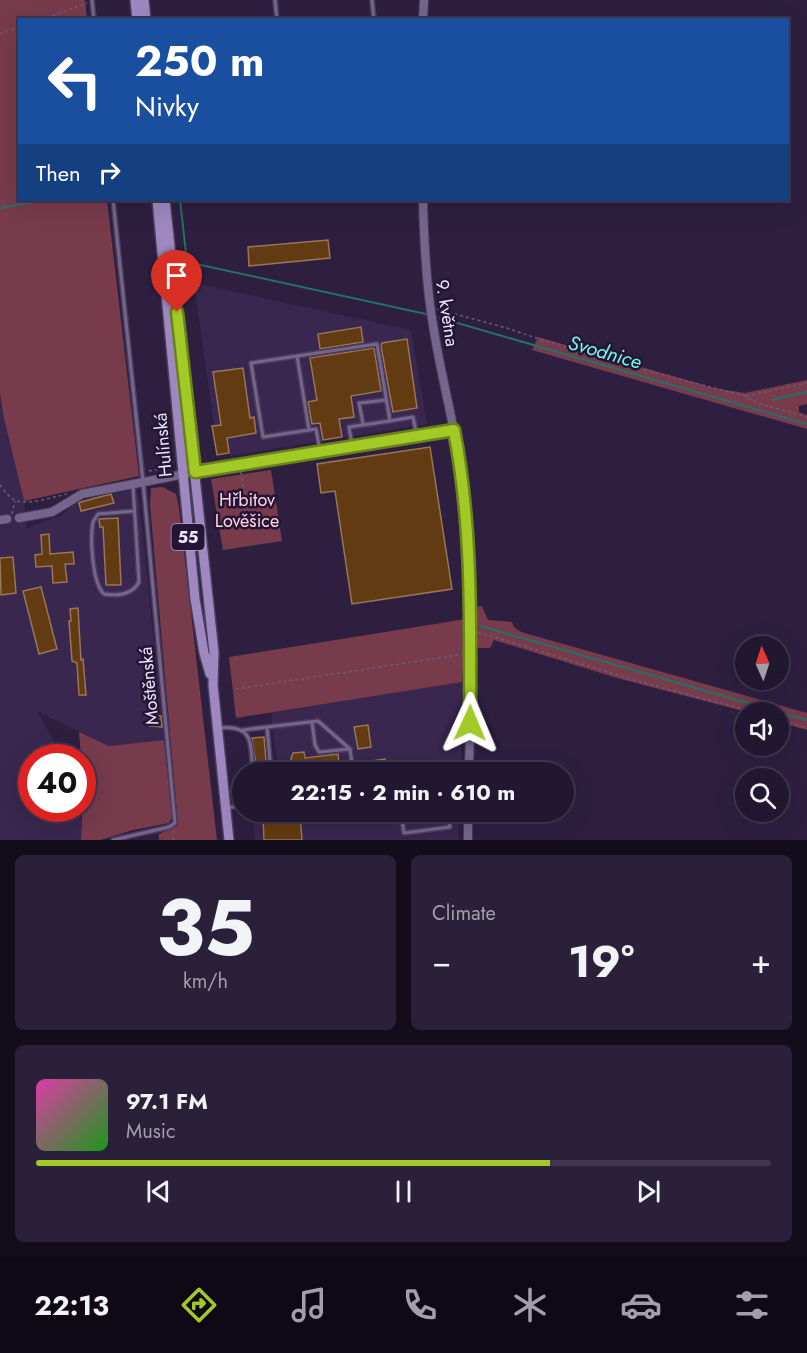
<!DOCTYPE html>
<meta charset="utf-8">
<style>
:root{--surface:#221731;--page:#2a2039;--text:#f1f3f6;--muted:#a29fab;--line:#3f364d;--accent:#a3c927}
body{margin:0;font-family:Jost,sans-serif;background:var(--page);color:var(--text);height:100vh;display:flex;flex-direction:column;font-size:22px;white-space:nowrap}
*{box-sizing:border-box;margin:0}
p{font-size:20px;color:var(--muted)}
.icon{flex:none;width:33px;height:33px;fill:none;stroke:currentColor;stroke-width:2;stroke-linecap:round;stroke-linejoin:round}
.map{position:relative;height:840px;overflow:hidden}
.details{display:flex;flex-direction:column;gap:15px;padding:15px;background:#130d1b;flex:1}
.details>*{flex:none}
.top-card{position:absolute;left:18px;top:18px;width:771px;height:183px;border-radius:0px;box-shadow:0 6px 24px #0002,0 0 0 2px var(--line);background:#1a4fa0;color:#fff;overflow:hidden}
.needle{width:39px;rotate:357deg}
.fabs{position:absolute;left:735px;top:636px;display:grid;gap:12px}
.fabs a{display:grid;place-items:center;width:54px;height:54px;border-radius:50%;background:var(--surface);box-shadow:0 6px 24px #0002,0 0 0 2px var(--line);font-size:30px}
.speed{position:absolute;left:18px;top:744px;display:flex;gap:12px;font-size:30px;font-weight:700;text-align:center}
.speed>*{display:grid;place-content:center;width:78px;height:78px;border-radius:50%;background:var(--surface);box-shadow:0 6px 24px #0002,0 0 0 2px var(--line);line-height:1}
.speed .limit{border:9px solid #d22;background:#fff;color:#111}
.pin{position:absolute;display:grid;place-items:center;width:51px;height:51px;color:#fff;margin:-62px -26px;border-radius:50% 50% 50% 0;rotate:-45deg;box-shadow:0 0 6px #0007}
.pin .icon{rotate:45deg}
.me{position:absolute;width:66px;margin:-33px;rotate:1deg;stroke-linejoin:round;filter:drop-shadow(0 0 4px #0008)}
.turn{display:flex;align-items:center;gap:21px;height:126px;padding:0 18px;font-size:27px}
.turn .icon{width:78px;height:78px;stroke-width:2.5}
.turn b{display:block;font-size:42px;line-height:51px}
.then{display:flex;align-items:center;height:57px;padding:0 18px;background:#0003;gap:12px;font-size:22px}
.big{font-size:45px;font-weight:700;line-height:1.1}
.details .tile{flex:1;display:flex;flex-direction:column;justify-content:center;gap:9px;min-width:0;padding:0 21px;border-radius:9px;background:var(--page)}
.details .dial{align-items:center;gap:0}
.dial b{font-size:78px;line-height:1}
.song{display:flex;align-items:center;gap:18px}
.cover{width:72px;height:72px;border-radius:9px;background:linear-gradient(135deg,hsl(320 70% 55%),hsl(120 70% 35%))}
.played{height:6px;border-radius:3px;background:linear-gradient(90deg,var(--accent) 70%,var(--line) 70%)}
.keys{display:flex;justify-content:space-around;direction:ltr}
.heat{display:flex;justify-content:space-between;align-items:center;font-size:33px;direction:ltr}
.details .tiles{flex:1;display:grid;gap:15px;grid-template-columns:1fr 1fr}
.tile:last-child{grid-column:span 2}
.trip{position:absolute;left:232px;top:762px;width:342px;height:60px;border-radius:30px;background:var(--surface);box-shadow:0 6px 24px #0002,0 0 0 2px var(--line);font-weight:700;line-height:60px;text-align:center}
.tabs{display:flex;height:96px;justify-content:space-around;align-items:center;background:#0e0914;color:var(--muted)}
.tabs .icon{width:42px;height:42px}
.tabs .selected{color:var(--accent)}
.tabs b{font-size:27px;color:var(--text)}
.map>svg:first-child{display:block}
.built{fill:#39274f}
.green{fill:#773b4c}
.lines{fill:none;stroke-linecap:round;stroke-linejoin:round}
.stream{stroke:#227267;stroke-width:2}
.building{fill:#623b12;stroke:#997656;stroke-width:1.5}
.service-casing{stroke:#4a3c5a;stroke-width:6}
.minor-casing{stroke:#4a3c5a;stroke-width:9}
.tertiary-casing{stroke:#4a3c5a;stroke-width:10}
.primary-casing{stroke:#4a3c5a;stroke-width:12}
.path{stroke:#695c7a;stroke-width:1.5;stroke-dasharray:3 3;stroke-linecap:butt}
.service{stroke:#75658d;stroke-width:3}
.minor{stroke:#75658d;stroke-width:6}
.tertiary{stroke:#75658d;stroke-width:8}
.primary{stroke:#9e88bf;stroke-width:9}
.route-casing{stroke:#6a8319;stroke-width:15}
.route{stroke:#a3c927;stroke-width:10}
.labels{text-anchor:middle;stroke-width:5;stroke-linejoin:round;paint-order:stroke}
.shield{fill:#241536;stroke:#b1a6c0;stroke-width:1.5}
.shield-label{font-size:16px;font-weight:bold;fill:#ede4fb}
.street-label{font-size:18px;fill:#ede4fb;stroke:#241536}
.park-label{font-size:18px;fill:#ffd3dd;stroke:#241536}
.water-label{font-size:20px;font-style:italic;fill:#6efce9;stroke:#241536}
</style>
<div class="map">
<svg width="807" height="840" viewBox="0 0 807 840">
<rect width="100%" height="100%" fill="#2e1f41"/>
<!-- built -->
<path class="built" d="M194,283L411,330L427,424L230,456L225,424L214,425Z
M0,393L4,419L24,501L27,528L62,515L77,501L135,489L139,498L164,740L109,746L37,711L63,757L32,758V808L81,809V840H0Z
M462,682L461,772H278L271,713Z
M253,812H459L458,840H255Z"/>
<!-- green -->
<path class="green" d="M0,0H85L87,19L20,20V200H107L139,476L24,501L4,419L0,393Z
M538,337L714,388L745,393L807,380V404L799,406V412L807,415V429L532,350Z
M271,470L282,541L223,550L211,479Z
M163,487L176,494L179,508L217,840H159V834L178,825L150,505L151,488Z
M482,606L488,620L512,622L514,627L521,632L807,713V730L779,722L778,712H747L617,678L494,640L490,648H478L476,638L475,607Z
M466,619L462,682L236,718L229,657Z
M79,732L109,746L164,740L172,818L169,823L133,830L101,840H81L83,795L86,780L83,778L82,758L81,757Z"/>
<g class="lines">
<!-- stream -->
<path class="stream" d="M180,200L187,262L426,314
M0,208L44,200
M440,318L807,424
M772,400L807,392
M480,626L807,720"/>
</g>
<!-- building -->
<path class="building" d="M328,240L330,258L249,266L248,247Z
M361,327L363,342L320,349L318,334Z
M407,339L417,408L393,412L381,346L382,343Z
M374,348L381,391L351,396L354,417L339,419L342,437L323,440L320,423L312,424L308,402L317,400L310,358Z
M243,368L250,418L254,417L256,433L227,438L229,453L217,455L212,426L221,425L213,372Z
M430,447L452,589L352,604L335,491L321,493L317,464Z
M111,494L114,503L81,511L79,503L81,502Z
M118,518L121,585H106L103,527H100L99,519Z
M49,534L50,554L73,552L74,564H65L67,582L53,583L52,566L36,567L35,555L42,554L41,535Z
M13,557L16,593L1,595L0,558Z
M41,587L57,649L39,654L23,591Z
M78,608L81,660L83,659L86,695H79L77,663L72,661L69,621H71L70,609Z
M154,686L158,716H161L162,727L150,726L147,687Z
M368,725L371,747L358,749L354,727Z
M264,737L267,772H257L252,738Z
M304,752L305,758L338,754L339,765L295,770L291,759L293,753Z
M385,759L387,769L359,772L358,763Z
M279,812H300L302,840H264L263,818L279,817Z
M410,812H438L440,819L412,823Z"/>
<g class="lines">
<defs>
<path id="service" d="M92,0L94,20
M275,0L277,20
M372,0L374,20
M297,356L377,344L390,421L349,427L352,445
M390,421L413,417L417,436
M363,424L359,403L386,400
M309,430L297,356L251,363L263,437L309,430L316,429L320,450
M133,485L139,582C132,595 117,596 104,594C92,583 90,538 93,522L98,514L134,511
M312,722L315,745L319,752L350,749
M267,727L318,721L350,749L353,770L337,772
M218,728C255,724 250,744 253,772
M243,730L267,727L271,772
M421,772L468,766
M227,808L243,805
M401,812L404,833L450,827L447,812
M113,840L169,827L175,823L143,481L113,200"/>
<path id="minor" d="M195,472L454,430"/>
<path id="tertiary" d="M423,20L424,0
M423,200C424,244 426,287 434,331C442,381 456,431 463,482C475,578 471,676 469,772
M19,518L52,512L82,494L195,472
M0,520L7,519
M468,840V812"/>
<path id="primary" d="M135,0L137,20
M144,0L146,20
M157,200L195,599L204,653L210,674
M165,200L214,652L213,685L229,840"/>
</defs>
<!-- service casing -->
<use href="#service" class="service-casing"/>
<!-- minor casing -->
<use href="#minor" class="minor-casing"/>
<!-- tertiary casing -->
<use href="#tertiary" class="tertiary-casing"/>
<!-- primary casing -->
<use href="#primary" class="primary-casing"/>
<!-- path -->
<path class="path" d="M41,20L87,3
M0,34L20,27
M437,309L510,329L539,339L580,350L610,361L745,396L757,403L807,417
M746,396L807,383
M149,471L166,468L173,461
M241,472L246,507
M0,485C4,490 8,496 14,500C25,506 54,497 67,494
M12,514L15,501
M478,632L637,681L753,712
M236,689L464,654
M778,720L807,728
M173,840L174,830"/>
<!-- service -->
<use href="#service" class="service"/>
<!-- minor -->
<use href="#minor" class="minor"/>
<!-- tertiary -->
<use href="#tertiary" class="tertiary"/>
<!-- primary -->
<use href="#primary" class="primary"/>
</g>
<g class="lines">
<defs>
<path id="route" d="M177,312L195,472L454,430C473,529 470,623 470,723"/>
</defs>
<!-- route casing -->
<use href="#route" class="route-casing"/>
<!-- route -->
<use href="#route" class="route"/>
</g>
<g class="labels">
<!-- shield labels -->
<rect class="shield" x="171.5" y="524" width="33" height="26" rx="4.5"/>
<g class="shield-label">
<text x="188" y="543">55</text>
</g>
<!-- street labels -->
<g class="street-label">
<text transform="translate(447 313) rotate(81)" y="6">9. května</text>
<text transform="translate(163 445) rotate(-95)" y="6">Hulínská</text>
<text transform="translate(149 686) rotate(-95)" y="6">Moštěnská</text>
</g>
<!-- park labels -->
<g class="park-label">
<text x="247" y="506">Hřbitov<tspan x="247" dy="21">Lověšice</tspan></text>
</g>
<!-- water labels -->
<g class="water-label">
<text transform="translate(605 352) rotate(16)" y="7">Svodnice</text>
</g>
</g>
</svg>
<div class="fabs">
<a><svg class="needle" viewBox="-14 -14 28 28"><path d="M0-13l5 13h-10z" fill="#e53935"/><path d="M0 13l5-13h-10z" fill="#a29fab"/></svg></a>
<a><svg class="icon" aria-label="sound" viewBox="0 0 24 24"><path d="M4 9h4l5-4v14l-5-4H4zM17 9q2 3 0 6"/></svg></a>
<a><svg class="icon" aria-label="search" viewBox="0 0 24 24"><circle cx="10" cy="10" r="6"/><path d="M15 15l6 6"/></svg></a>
</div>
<div class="speed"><div class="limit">40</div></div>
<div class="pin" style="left:177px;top:312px;background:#d93025"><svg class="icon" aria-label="arrive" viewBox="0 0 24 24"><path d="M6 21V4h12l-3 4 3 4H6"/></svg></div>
<svg class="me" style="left:470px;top:723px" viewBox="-20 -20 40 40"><path d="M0-17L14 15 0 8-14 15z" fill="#a3c927" stroke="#fff" stroke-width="4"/></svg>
<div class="trip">22:15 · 2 min · 610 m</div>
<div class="top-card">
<div class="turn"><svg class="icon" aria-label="left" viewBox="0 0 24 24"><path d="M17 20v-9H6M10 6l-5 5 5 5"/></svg><div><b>250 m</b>Nivky</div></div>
<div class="then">Then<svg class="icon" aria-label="right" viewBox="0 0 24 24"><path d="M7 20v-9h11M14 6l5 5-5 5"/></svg></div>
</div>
</div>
<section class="details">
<div class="tiles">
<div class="tile dial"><b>35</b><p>km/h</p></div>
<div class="tile"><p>Climate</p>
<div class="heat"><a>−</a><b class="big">19°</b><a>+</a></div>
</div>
<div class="tile">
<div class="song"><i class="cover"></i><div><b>97.1 FM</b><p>Music</p></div></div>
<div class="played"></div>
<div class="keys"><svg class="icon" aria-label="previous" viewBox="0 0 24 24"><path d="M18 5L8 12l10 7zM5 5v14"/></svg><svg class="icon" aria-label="pause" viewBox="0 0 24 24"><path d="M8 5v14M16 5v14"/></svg><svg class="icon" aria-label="next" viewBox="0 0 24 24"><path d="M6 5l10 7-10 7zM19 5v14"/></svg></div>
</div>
</div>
</section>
<nav class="tabs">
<b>22:13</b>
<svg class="icon selected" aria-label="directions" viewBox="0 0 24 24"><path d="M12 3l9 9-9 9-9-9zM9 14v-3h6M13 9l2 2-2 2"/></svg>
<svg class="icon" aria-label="music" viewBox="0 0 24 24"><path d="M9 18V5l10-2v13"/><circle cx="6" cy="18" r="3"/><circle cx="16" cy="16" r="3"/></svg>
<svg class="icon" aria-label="phone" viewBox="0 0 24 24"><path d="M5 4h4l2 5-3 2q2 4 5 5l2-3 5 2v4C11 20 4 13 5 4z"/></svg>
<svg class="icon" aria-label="climate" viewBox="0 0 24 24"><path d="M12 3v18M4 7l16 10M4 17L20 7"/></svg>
<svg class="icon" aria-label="car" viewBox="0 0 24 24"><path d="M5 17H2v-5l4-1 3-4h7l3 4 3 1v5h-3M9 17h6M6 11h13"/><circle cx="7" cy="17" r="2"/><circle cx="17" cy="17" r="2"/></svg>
<svg class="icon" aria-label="filters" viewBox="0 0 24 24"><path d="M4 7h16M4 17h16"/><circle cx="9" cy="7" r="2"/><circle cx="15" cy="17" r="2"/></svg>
</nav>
